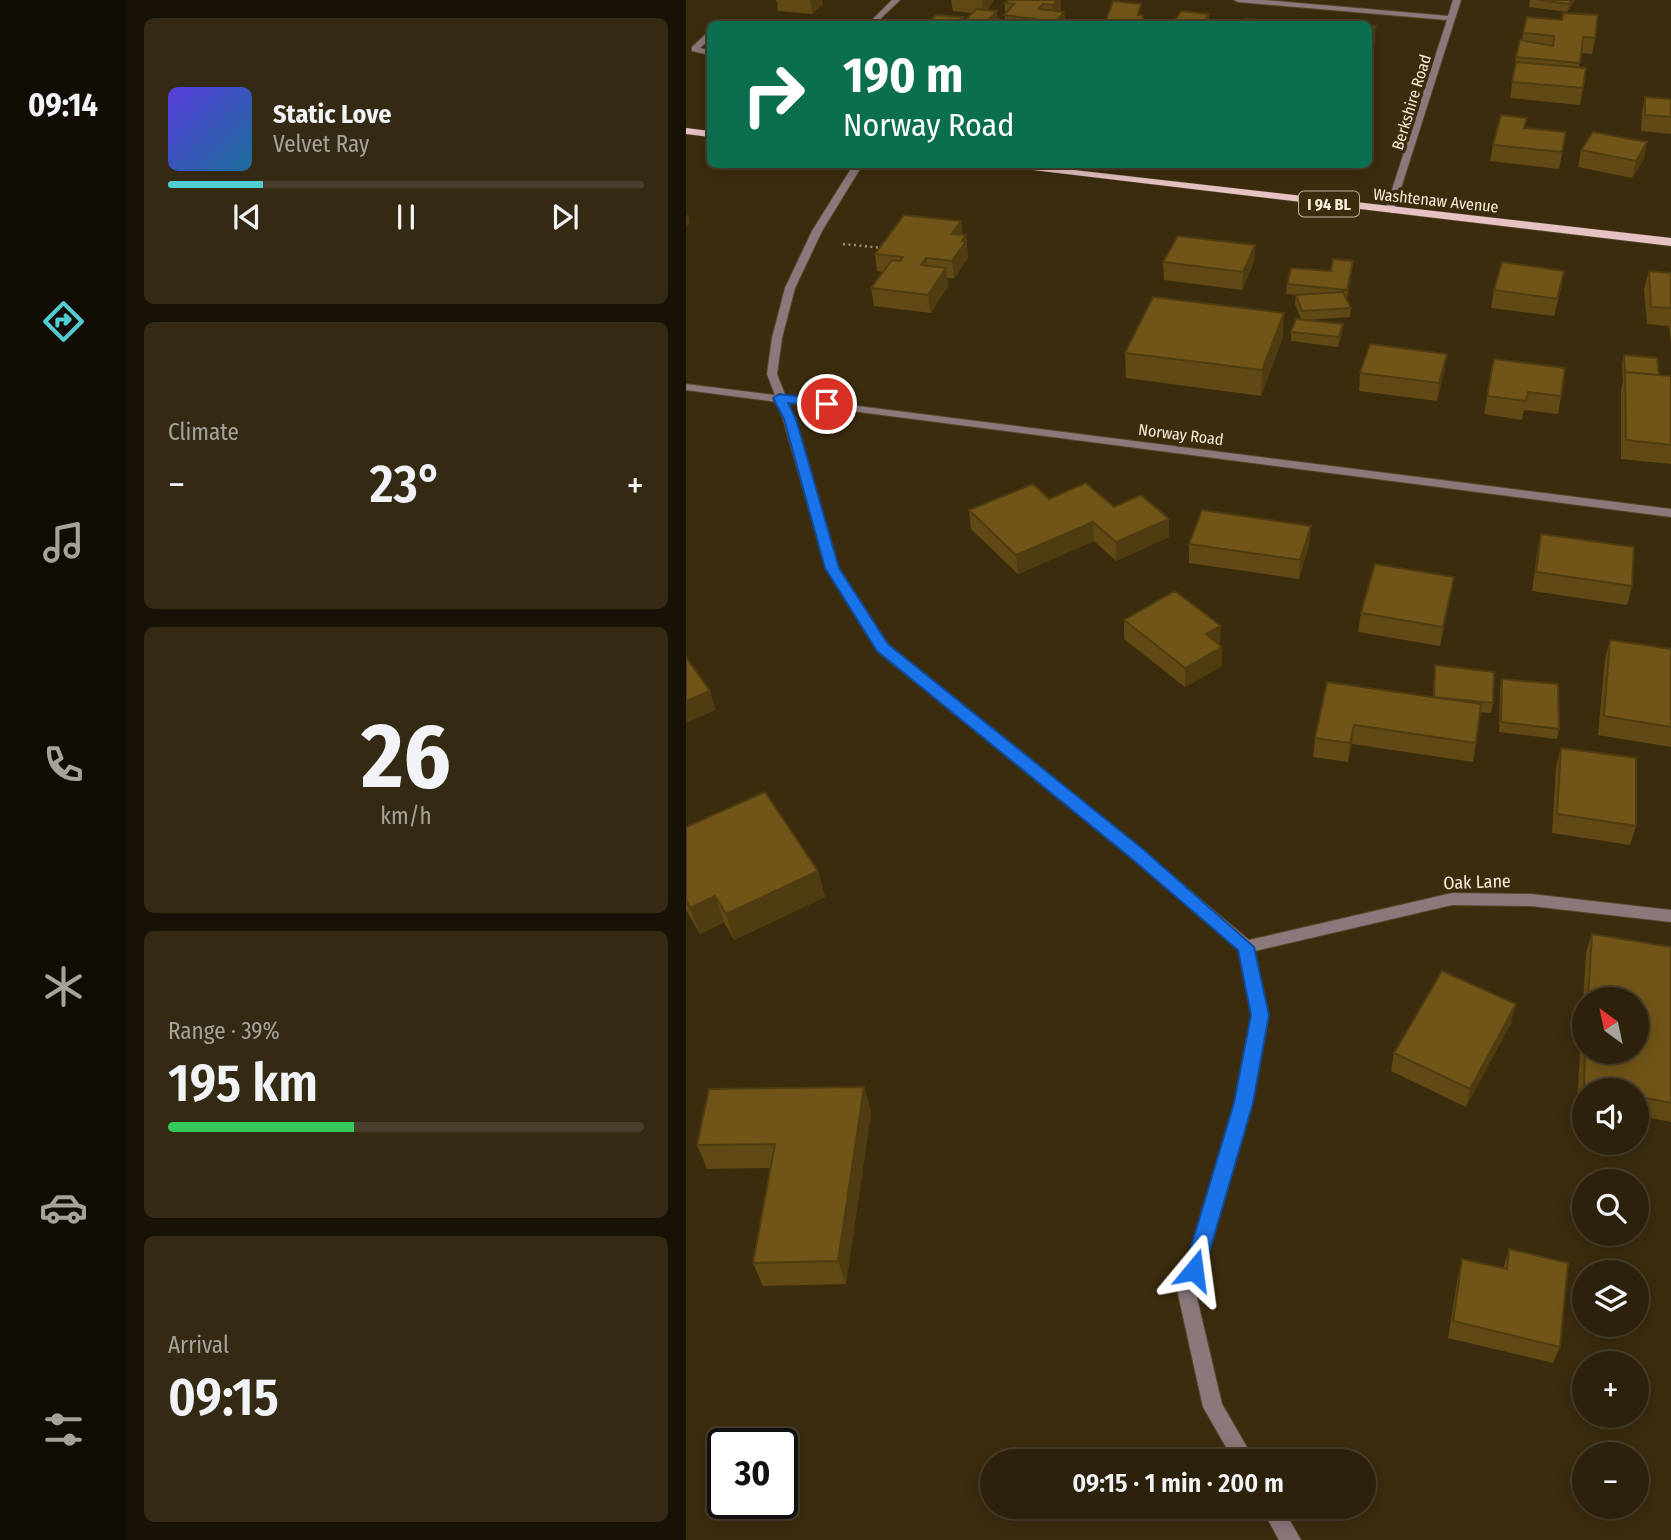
<!DOCTYPE html>
<meta charset="utf-8">
<style>
:root{--surface:#2c210a;--page:#342913;--text:#f1f3f6;--muted:#a6a39c;--line:#483e2b;--accent:#51ccd3}
body{margin:0;font-family:"Fira Sans Condensed",sans-serif;background:var(--page);color:var(--text);height:100vh;display:flex;flex-direction:column;font-size:26px;white-space:nowrap}
*{box-sizing:border-box;margin:0}
p{font-size:23px;color:var(--muted)}
.icon{flex:none;width:38px;height:38px;fill:none;stroke:currentColor;stroke-width:2;stroke-linecap:round;stroke-linejoin:round}
.map{position:relative;flex:1;overflow:hidden}
.drawer{display:flex;flex-direction:column;gap:18px;padding:18px;background:#181206;width:560px}
.drawer>*{flex:none}
.hud{position:absolute;left:21px;top:21px;width:665px;height:147px;border-radius:10px;box-shadow:0 4px 18px #0003,0 0 0 2px var(--line);background:#0b6e4f;color:#fff;overflow:hidden}
.needle{width:46px;rotate:327deg}
.tools{position:absolute;left:886px;top:987px;display:grid;gap:14px}
.tools a{display:grid;place-items:center;width:77px;height:77px;border-radius:50%;background:var(--surface);box-shadow:0 4px 18px #0003,0 0 0 2px var(--line);font-size:35px}
.speed{position:absolute;left:21px;top:1428px;display:flex;gap:14px;font-size:35px;font-weight:700;text-align:center}
.speed>*{display:grid;place-content:center;width:91px;height:91px;border-radius:50%;background:var(--surface);box-shadow:0 4px 18px #0003,0 0 0 2px var(--line);line-height:1}
.speed .limit{border:4px solid #111;border-radius:10px;background:#fff;color:#111}
.pin{position:absolute;display:grid;place-items:center;width:60px;height:60px;color:#fff;margin:-30px;border:4px solid #fff;border-radius:50%;box-shadow:0 2px 7px #0007}
.me{position:absolute;width:77px;margin:-38px;rotate:16deg;stroke-linejoin:round;filter:drop-shadow(0 0 5px #0008)}
.turn{display:flex;align-items:center;gap:24px;height:147px;padding:0 21px;font-size:32px}
.turn .icon{width:91px;height:91px;stroke-width:2.5}
.turn b{display:block;font-size:49px;line-height:60px}
.big{font-size:52px;font-weight:600;line-height:1.1}
.drawer .widget{flex:1;display:flex;flex-direction:column;justify-content:center;gap:10px;min-width:0;padding:0 24px;border-radius:10px;background:var(--page)}
.drawer .dial{align-items:center;gap:0}
.dial b{font-size:91px;line-height:1}
.song{display:flex;align-items:center;gap:21px}
.cover{width:84px;height:84px;border-radius:10px;background:linear-gradient(135deg,hsl(250 70% 55%),hsl(200 70% 35%))}
.played{height:7px;border-radius:4px;background:linear-gradient(90deg,var(--accent) 20%,var(--line) 20%)}
.keys{display:flex;justify-content:space-around;direction:ltr}
.heat{display:flex;justify-content:space-between;align-items:center;font-size:38px;direction:ltr}
.charge{height:10px;border-radius:5px;background:linear-gradient(90deg,#34c759 39%,var(--line) 0)}
.trip{position:absolute;left:294px;top:1449px;width:396px;height:70px;border-radius:35px;background:var(--surface);box-shadow:0 4px 18px #0003,0 0 0 2px var(--line);font-weight:600;line-height:70px;text-align:center}
main{display:flex;flex:1;min-height:0}
.tabs{display:flex;flex-direction:column;width:126px;justify-content:space-around;align-items:center;background:#120d04;color:var(--muted)}
.tabs .icon{width:49px;height:49px}
.tabs .current{color:var(--accent)}
.tabs b{font-size:32px;color:var(--text)}
.map>svg:first-child{display:block}
.lines{fill:none;stroke-linecap:round;stroke-linejoin:round}
.lane-casing{stroke:#55472b;stroke-width:2}
.street-casing{stroke:#55472b;stroke-width:2}
.primary-casing{stroke:#55472b;stroke-width:1}
.path{stroke:#988c74;stroke-width:2.5;stroke-dasharray:2 3.5;stroke-linecap:butt}
.lane{fill:#8a787a;fill-rule:evenodd}
.street{fill:#8a787a;fill-rule:evenodd}
.primary{fill:#e7c2c4;fill-rule:evenodd}
.wall{fill:#614915;fill-rule:evenodd}
.shaded-wall{fill:#4f3c11}
.building{fill:#715518;stroke:#4f3c11;stroke-width:2}
.route{fill:#1a73e8;stroke:#114b97;stroke-width:2}
.labels{text-anchor:middle;stroke-width:7;stroke-linejoin:round;paint-order:stroke}
.far-street-label{font-size:16px;fill:#f6eddc;stroke:#3b2c0e}
.shield{fill:#3b2c0e;stroke:#beb39e;stroke-width:2}
.shield-label{font-size:16px;font-weight:bold;fill:#f6eddc}
.street-label{font-size:18px;fill:#f6eddc;stroke:#3b2c0e}
</style>
<main>
<nav class="tabs">
<b>09:14</b>
<svg class="icon current" aria-label="directions" viewBox="0 0 24 24"><path d="M12 3l9 9-9 9-9-9zM9 14v-3h6M13 9l2 2-2 2"/></svg>
<svg class="icon" aria-label="music" viewBox="0 0 24 24"><path d="M9 18V5l10-2v13"/><circle cx="6" cy="18" r="3"/><circle cx="16" cy="16" r="3"/></svg>
<svg class="icon" aria-label="phone" viewBox="0 0 24 24"><path d="M5 4h4l2 5-3 2q2 4 5 5l2-3 5 2v4C11 20 4 13 5 4z"/></svg>
<svg class="icon" aria-label="climate" viewBox="0 0 24 24"><path d="M12 3v18M4 7l16 10M4 17L20 7"/></svg>
<svg class="icon" aria-label="car" viewBox="0 0 24 24"><path d="M5 17H2v-5l4-1 3-4h7l3 4 3 1v5h-3M9 17h6M6 11h13"/><circle cx="7" cy="17" r="2"/><circle cx="17" cy="17" r="2"/></svg>
<svg class="icon" aria-label="filters" viewBox="0 0 24 24"><path d="M4 7h16M4 17h16"/><circle cx="9" cy="7" r="2"/><circle cx="15" cy="17" r="2"/></svg>
</nav>
<section class="drawer">
<div class="widget">
<div class="song"><i class="cover"></i><div><b>Static Love</b><p>Velvet Ray</p></div></div>
<div class="played"></div>
<div class="keys"><svg class="icon" aria-label="previous" viewBox="0 0 24 24"><path d="M18 5L8 12l10 7zM5 5v14"/></svg><svg class="icon" aria-label="pause" viewBox="0 0 24 24"><path d="M8 5v14M16 5v14"/></svg><svg class="icon" aria-label="next" viewBox="0 0 24 24"><path d="M6 5l10 7-10 7zM19 5v14"/></svg></div>
</div>
<div class="widget"><p>Climate</p>
<div class="heat"><a>−</a><b class="big">23°</b><a>+</a></div>
</div>
<div class="widget dial"><b>26</b><p>km/h</p></div>
<div class="widget"><p>Range · 39%</p><b class="big">195 km</b><div class="charge"></div></div>
<div class="widget"><p>Arrival</p><b class="big">09:15</b></div>
</section>
<div class="map">
<svg width="985" height="1540" viewBox="0 0 985 1540">
<rect width="100%" height="100%" fill="#3b2c0e"/>
<g class="lines">
<defs>
<path id="lane" d="M21,33H24V39L14,48L24,51V55L6,51V47Z"/>
<path id="street" d="M206,0H214L189,24H182Z
M548,0H578L762,16L767,0H775L707,213L699,211L761,20L552,2Z
M168,164H177L136,231L109,288L96,338L91,374L100,397L985,509V517L103,403L152,568L201,645L457,851L563,940L766,893L845,894L985,910V922L845,906L766,905L569,951L582,1015L565,1103L510,1294L536,1404L569,1461H548L517,1407L492,1294L549,1103L566,1015L553,950L447,859L191,651L140,568L92,402L0,390V384L89,395L81,374L86,338L99,288L126,231Z
M575,1507H596L615,1540H593Z"/>
<path id="primary" d="M0,128L24,131V137L0,134Z
M297,164H335L985,238V246Z"/>
</defs>
<!-- lane casing -->
<use href="#lane" class="lane-casing"/>
<!-- street casing -->
<use href="#street" class="street-casing"/>
<!-- primary casing -->
<use href="#primary" class="primary-casing"/>
<!-- path -->
<path class="path" d="M157,244L197,248"/>
<!-- lane -->
<use href="#lane" class="lane"/>
<!-- street -->
<use href="#street" class="street"/>
<!-- primary -->
<use href="#primary" class="primary"/>
</g>
<!-- wall -->
<path class="wall" d="M89,0H136L137,4L126,14L92,11L91,2Z
M265,0H308L301,10L312,19L307,24H281L280,19L286,13L267,11Z
M375,0V11L378,12L379,24H319V3Z
M844,0H889L881,12L843,7Z
M455,15H457L458,24H420V20Z
M841,17L909,38L906,54L895,53L893,67L897,88L894,105L824,98L830,57L836,40Z
M682,26L689,42L684,52H682Z
M959,97L985,99V134L955,131L956,113Z
M839,128L880,132L873,169L804,161L807,145Z
M895,150L958,159L946,178L892,167Z
M275,221L276,235H280L282,258L268,278H261L262,286L245,313L188,306L185,288L197,272L191,271L189,254Z
M569,245L568,262L556,290L478,280L477,262Z
M666,270L661,299L665,308L664,317L622,320L657,324L656,334L652,347L605,341V332L615,319L609,304L610,295H611L600,294L601,284L645,271Z
M963,271L985,273V346L983,326L961,324L958,289Z
M875,288L868,316L805,308L808,290Z
M597,337L575,396L440,378L439,353Z
M761,354L758,372L751,401L673,391L674,373Z
M938,355L973,375L985,376V464L935,459V390L937,381L936,364Z
M808,359L875,396L872,414L838,410L836,420L798,414Z
M363,499L428,507L483,519V537L430,561L408,541L332,574L285,529L283,510Z
M625,526L623,545L613,579L503,563V544Z
M855,534L946,586L941,605L846,591L851,553Z
M768,577L754,646L672,632L675,613Z
M438,620L536,647V666L499,687L438,639Z
M924,640L985,649V747L912,735L919,659Z
M749,665L807,703L805,713L794,712L790,743L787,762L666,744L662,762L627,757L629,738L747,697Z
M816,679L873,729L871,739L813,732L814,689Z
M875,748L950,826L944,845L866,833L870,767Z
M0,827L132,871L139,897L48,940L38,922L14,934L0,910Z
M906,934L985,947V1122L950,1115V1090H898V1106L891,1104L900,952ZM898,999H950V1052H898Z
M825,1023L780,1107L705,1071L708,1053Z
M178,1087L185,1112L160,1284L77,1286L67,1263L84,1168L21,1169L11,1145Z
M823,1249L874,1347L867,1363L762,1338L772,1276L776,1259L817,1269Z"/>
<!-- shaded-wall -->
<path class="shaded-wall" d="M124,0H136L137,4L126,14Z
M296,0H308L297,14Z
M371,0H375V11L368,21L367,5Z
M885,0H889L881,12L883,4Z
M311,11L312,19L307,24H302L301,22Z
M378,12L379,24H370V22Z
M523,14V24H516Z
M277,17L278,24H270Z
M690,26L689,42L684,52L685,36Z
M961,142L958,159L946,178L950,161Z
M2,214L4,223L0,227V216Z
M275,221L277,238L266,234Z
M280,235L282,258L268,278L266,261Z
M569,245L568,262L556,290L557,272Z
M240,258L243,275L235,265Z
M667,261L666,270L660,299L661,290Z
M260,268L262,286L245,313L242,295Z
M598,313L597,337L575,396L576,370Z
M657,324L656,334L652,347L653,337Z
M761,354L758,372L751,401L753,383Z
M483,519V537L430,561V542Z
M407,522L408,541L332,574L330,555Z
M625,526L623,545L613,579L614,560Z
M768,577L765,596L754,646L757,627Z
M535,626L534,645L520,634Z
M536,647V666L499,687V668Z
M24,691L30,710L0,723V701Z
M668,725L666,744L662,762L664,743Z
M132,871L139,897L48,940L40,914Z
M29,896L38,922L14,934L4,908Z
M830,1004L825,1023L780,1107L784,1089Z
M178,1087L185,1112L160,1284L152,1261Z"/>
<!-- building -->
<path class="building" d="M322,0H371L367,5L357,4L353,9L378,12L370,22L318,15L328,4L319,3Z
M852,0H885L883,4Z
M427,1L455,4L452,15H457L456,22L420,20Z
M290,9L311,11L301,22L280,19Z
M495,11L523,14L516,24L487,23Z
M877,13L912,15L909,38L897,37L894,63L830,57L834,40L867,46L868,36L837,33L841,17L876,20Z
M250,15L277,17L270,24H240Z
M559,19L616,24H555Z
M655,23L672,24H654Z
M682,26H690L685,36H682Z
M830,62L900,68L897,88L826,82Z
M959,97L985,99V117L959,115Z
M815,115L841,118L838,128L880,132L876,152L807,145Z
M907,132L961,142L950,161L895,150Z
M218,215L275,221L266,234L280,235L276,241H280L266,261L240,258L235,265L260,268L242,295L185,288L206,260L214,261L217,257L189,254Z
M492,236L569,245L557,272L477,262Z
M647,259L667,261L661,290L601,284L605,268L645,271Z
M816,262L878,271L871,299L808,290Z
M963,271L985,273V308L965,307Z
M657,292L665,308L616,311L610,295Z
M467,297L598,313L576,370L439,353Z
M610,319L657,324L653,337L605,332Z
M684,344L761,354L753,383L674,373Z
M938,355L971,358L973,375L939,372Z
M808,359L879,368L875,396L842,392L840,401L801,396Z
M939,372L985,376V445L940,440Z
M400,483L428,507L455,495L483,519L430,542L407,522L330,555L283,510L347,484L363,499Z
M516,510L625,526L614,560L503,544Z
M855,534L948,547L946,586L850,572Z
M689,564L768,577L757,627L675,613Z
M489,591L535,626L520,634L536,647L499,668L438,620Z
M924,640L985,649V727L918,716Z
M0,657L24,691L0,701Z
M749,665L808,672L807,703L748,697Z
M816,679L872,684L873,729L815,722Z
M641,682L795,704L790,743L668,725L664,743L629,738Z
M875,748L950,758V826L871,814Z
M79,792L132,871L40,914L29,896L4,908L0,900V827Z
M906,934L985,947V1103L950,1096V1090H918L898,1086L899,1052H950V999H902Z
M756,971L830,1004L784,1089L708,1053Z
M178,1087L152,1261L67,1263L89,1144L11,1145L23,1089Z
M823,1249L882,1263L874,1347L767,1321L776,1259L821,1269Z"/>
<!-- route -->
<path class="route" d="M93,394L141,400L147,404L141,408L102,403L110,419L153,568L202,644L458,850L568,947L583,1015L567,1103L516,1277L508,1280L501,1277L498,1270L548,1103L565,1015L552,950L446,859L191,651L139,568L98,419L87,398Z"/>
<g class="labels">
<!-- far-street labels -->
<g class="far-street-label">
<text transform="translate(725 102) rotate(-73)" y="6">Berkshire Road</text>
<text transform="translate(750 200) rotate(6)" y="6">Washtenaw Avenue</text>
<text transform="translate(495 434) rotate(7)" y="6">Norway Road</text>
</g>
<!-- shield labels -->
<rect class="shield" x="613" y="191.5" width="60" height="25" rx="5"/>
<g class="shield-label">
<text x="643" y="210">I 94 BL</text>
</g>
<!-- street labels -->
<g class="street-label">
<text transform="translate(791 882) rotate(-2)" y="6">Oak Lane</text>
</g>
</g>
</svg>
<div class="tools">
<a><svg class="needle" viewBox="-14 -14 28 28"><path d="M0-13l5 13h-10z" fill="#e53935"/><path d="M0 13l5-13h-10z" fill="#a6a39c"/></svg></a>
<a><svg class="icon" aria-label="sound" viewBox="0 0 24 24"><path d="M4 9h4l5-4v14l-5-4H4zM17 9q2 3 0 6"/></svg></a>
<a><svg class="icon" aria-label="search" viewBox="0 0 24 24"><circle cx="10" cy="10" r="6"/><path d="M15 15l6 6"/></svg></a>
<a><svg class="icon" aria-label="layers" viewBox="0 0 24 24"><path d="M12 4l9 5-9 5-9-5zM3 14l9 5 9-5"/></svg></a>
<a>+</a>
<a>−</a>
</div>
<div class="speed"><div class="limit">30</div></div>
<div class="pin" style="left:141px;top:404px;background:#d93025"><svg class="icon" aria-label="arrive" viewBox="0 0 24 24"><path d="M6 21V4h12l-3 4 3 4H6"/></svg></div>
<svg class="me" style="left:508px;top:1270px" viewBox="-20 -20 40 40"><path d="M0-17L14 15 0 8-14 15z" fill="#1a73e8" stroke="#fff" stroke-width="4"/></svg>
<div class="trip">09:15 · 1 min · 200 m</div>
<div class="hud">
<div class="turn"><svg class="icon" aria-label="right" viewBox="0 0 24 24"><path d="M7 20v-9h11M14 6l5 5-5 5"/></svg><div><b>190 m</b>Norway Road</div></div>
</div>
</div>
</main>
